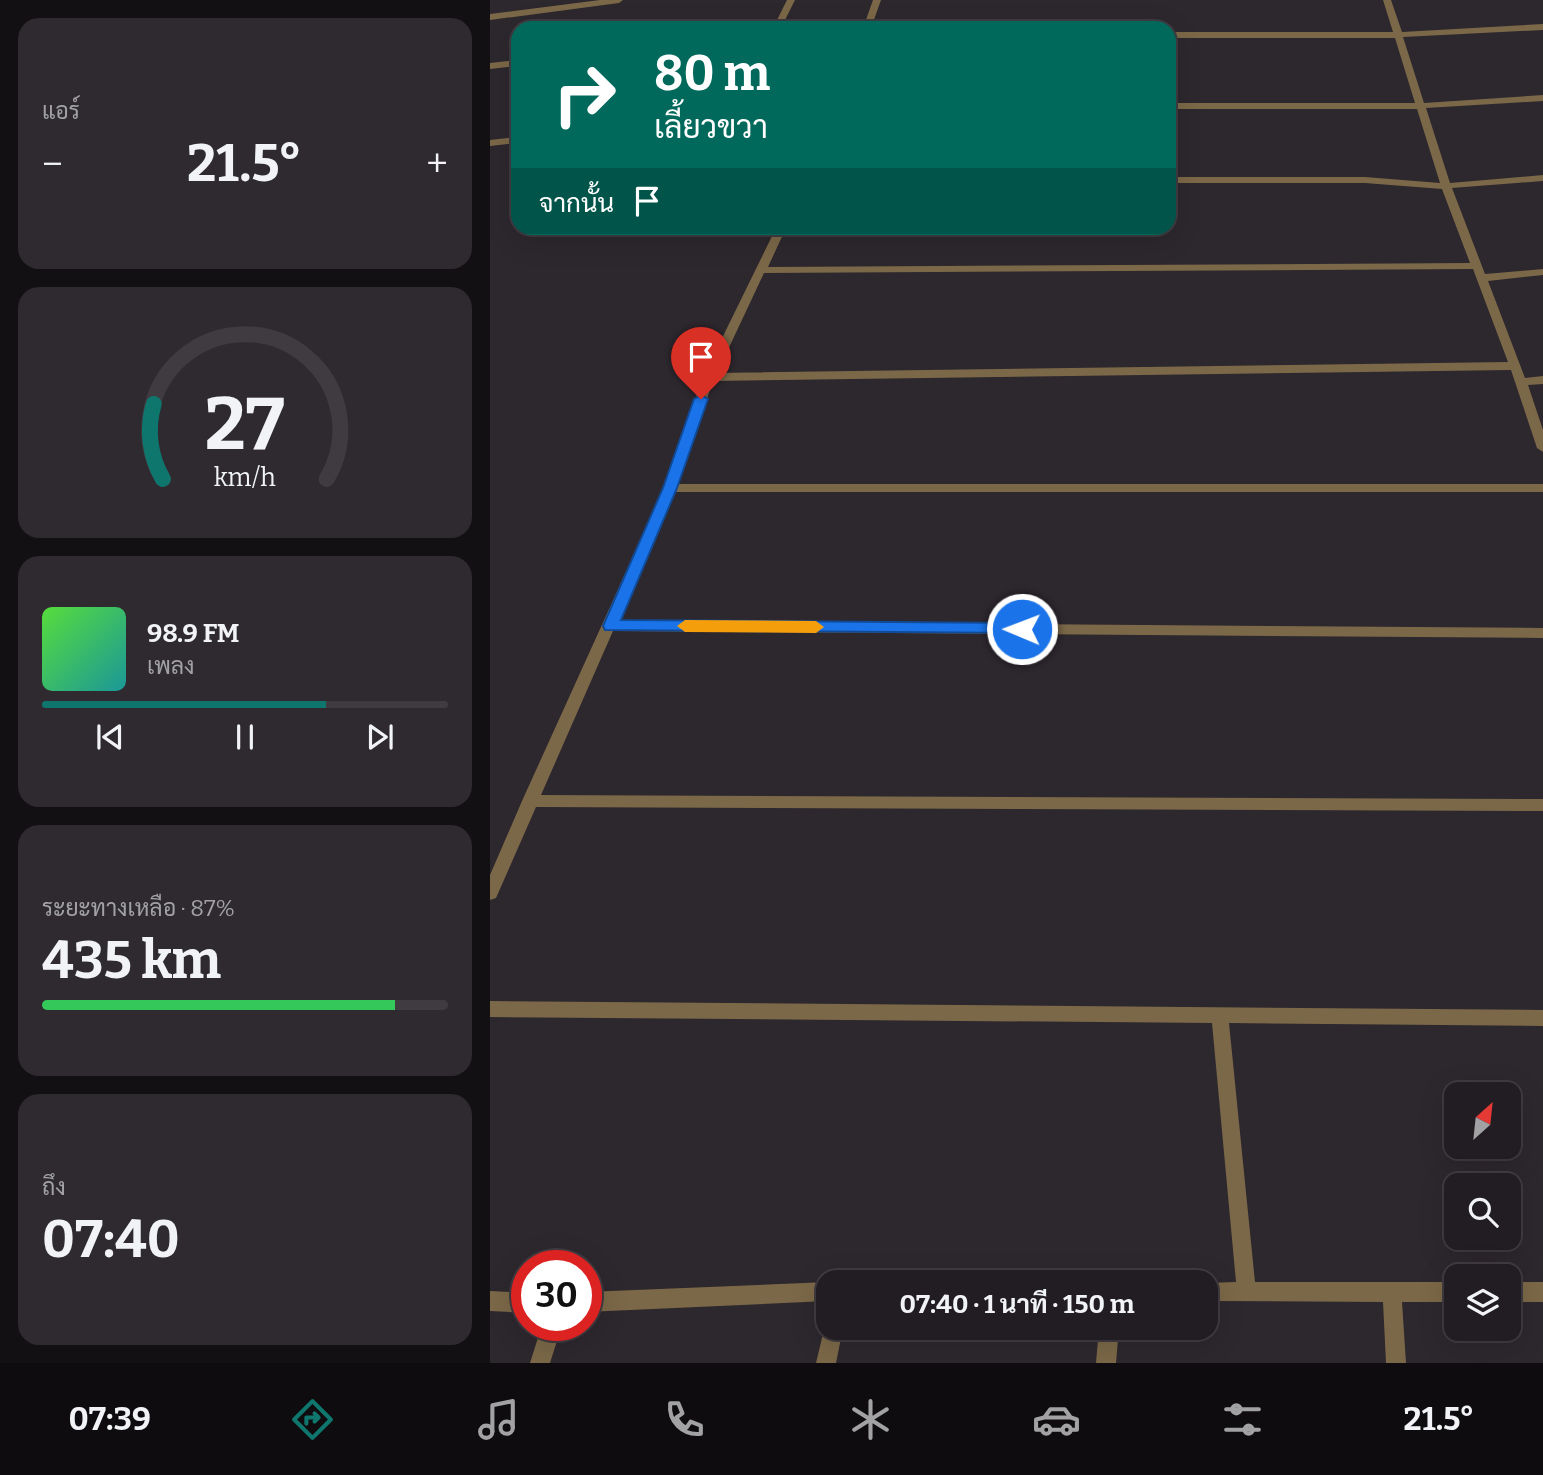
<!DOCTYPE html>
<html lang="th">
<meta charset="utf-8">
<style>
:root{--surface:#221d22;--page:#2e2a2f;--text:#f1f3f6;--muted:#a2a2a5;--line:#3f3b40;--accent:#0f766e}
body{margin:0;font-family:Bitter,Sarabun,serif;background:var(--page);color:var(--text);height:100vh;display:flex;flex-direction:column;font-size:26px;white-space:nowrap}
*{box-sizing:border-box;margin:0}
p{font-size:23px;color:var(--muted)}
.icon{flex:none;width:38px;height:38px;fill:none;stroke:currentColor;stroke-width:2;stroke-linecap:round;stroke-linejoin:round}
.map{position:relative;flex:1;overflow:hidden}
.panel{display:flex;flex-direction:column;gap:18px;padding:18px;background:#131013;width:490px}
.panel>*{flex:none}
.guide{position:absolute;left:21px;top:21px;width:665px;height:214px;border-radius:21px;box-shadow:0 7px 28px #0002,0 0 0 2px var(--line);background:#00695c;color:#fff;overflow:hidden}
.needle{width:46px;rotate:27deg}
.buttons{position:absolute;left:954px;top:1082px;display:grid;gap:14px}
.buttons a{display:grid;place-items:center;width:77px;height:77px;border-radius:14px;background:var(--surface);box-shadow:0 7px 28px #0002,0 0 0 2px var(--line);font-size:35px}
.speed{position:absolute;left:21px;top:1250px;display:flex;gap:14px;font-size:35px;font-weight:700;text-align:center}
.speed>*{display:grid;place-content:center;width:91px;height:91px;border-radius:50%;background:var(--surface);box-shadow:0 7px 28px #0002,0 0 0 2px var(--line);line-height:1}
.speed .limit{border:10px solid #d22;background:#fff;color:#111}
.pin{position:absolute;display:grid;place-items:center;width:60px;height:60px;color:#fff;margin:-72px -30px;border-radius:50% 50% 50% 0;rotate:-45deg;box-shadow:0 0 7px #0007}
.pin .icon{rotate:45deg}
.me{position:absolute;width:77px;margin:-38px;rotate:271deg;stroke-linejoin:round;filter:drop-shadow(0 0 5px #0008)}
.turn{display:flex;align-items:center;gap:24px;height:147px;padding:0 28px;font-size:32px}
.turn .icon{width:91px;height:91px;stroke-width:2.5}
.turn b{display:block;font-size:49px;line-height:60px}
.then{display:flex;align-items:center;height:66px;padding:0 28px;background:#0003;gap:14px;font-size:26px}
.big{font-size:52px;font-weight:700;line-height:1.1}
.panel .widget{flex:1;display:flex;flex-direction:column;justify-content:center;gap:10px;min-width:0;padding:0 24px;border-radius:21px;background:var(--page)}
.panel .dial{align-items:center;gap:0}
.dial svg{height:182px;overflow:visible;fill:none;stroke:var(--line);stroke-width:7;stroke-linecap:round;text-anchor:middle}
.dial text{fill:var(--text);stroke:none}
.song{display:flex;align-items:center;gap:21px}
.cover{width:84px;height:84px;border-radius:10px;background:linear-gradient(135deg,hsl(110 70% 55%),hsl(180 70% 35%))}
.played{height:7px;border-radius:4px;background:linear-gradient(90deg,var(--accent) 70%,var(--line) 70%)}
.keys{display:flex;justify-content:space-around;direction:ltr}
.heat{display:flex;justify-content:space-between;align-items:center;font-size:38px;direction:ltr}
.charge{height:10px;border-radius:5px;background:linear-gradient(90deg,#34c759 87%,var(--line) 0)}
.trip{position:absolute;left:326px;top:1270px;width:402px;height:70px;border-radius:21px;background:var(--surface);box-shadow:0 7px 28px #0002,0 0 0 2px var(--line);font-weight:700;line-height:70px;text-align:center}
.tab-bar{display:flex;height:112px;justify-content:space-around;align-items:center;background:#0e0c0e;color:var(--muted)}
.tab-bar .icon{width:49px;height:49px}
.tab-bar .on{color:var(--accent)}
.tab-bar b{font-size:32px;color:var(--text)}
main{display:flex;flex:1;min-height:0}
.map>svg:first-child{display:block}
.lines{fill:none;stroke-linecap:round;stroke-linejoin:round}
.minor{fill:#7b6848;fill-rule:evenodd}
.route{fill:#1a73e8;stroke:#114b97;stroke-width:2}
.slow{fill:#f59e0b}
</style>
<main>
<section class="panel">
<div class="widget"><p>แอร์</p>
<div class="heat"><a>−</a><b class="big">21.5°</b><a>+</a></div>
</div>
<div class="widget dial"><svg viewBox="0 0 100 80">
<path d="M14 69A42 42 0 1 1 86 69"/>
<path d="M14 69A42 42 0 0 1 10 36" stroke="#0f766e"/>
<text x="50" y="56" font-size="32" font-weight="700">27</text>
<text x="50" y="72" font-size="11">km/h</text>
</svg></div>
<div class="widget">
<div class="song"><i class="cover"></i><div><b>98.9 FM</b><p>เพลง</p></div></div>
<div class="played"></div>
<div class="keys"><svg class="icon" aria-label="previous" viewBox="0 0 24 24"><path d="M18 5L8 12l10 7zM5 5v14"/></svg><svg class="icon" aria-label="pause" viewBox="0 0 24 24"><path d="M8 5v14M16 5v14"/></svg><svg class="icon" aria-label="next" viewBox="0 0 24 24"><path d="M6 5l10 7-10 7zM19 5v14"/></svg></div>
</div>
<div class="widget"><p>ระยะทางเหลือ · 87%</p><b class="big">435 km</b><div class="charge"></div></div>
<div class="widget"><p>ถึง</p><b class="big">07:40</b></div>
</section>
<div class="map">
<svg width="1053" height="1363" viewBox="0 0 1053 1363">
<rect width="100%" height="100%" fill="#2d272e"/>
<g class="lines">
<!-- minor -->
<path class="minor" d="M110,0H133L129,3L0,20V14Z
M297,0H305L291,28H283Z
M383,0H391L381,28H373Z
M893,0H901L912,32L1053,24V30L913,37L934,103L1053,95V101L936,108L960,183L1053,175V181L962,188L995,274L1053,269V275L998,281L1035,378L1053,376V384L1038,385L1053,430V452L1047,448L1021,370L223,381L188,484H1053V492H184L128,621L1053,628V638L123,631L51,795L1053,799V811L46,807L6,898L0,900V875L32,801L174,488L213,377L286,228H296L278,267L980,263L952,189L875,183H679V177H875L950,183L927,109H679V103H925L905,38H679V32H903ZM983,269L1018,362L227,373L274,273Z
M28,60V66L0,69V63Z
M28,137V143L0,146V140Z
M0,1001L1053,1010V1026L739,1023L765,1282H966V1302H912L916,1363H896L893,1302L716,1301L715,1283L746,1282L722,1023L0,1017Z
M338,1282L341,1283H338V1301L96,1312V1292Z
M1018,1282H1053V1302H1018Z
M0,1291L37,1293V1313L0,1311Z
M336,1321L338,1328H353L346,1363H326Z
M52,1325H72L60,1363H40Z
M609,1328H629L626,1363H606Z"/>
</g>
<!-- route -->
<path class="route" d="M211,395L218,399L187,488L131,620L532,623L540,629L538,633L115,630L113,626L173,488L204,399Z"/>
<!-- slow -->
<path class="slow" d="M195,620L326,621L334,627L326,633L195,632L187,626Z"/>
</svg>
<div class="buttons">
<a><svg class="needle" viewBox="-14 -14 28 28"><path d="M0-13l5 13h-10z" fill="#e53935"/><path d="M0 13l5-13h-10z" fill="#a2a2a5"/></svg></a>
<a><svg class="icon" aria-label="search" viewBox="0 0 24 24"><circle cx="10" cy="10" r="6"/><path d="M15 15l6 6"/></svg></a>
<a><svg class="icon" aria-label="layers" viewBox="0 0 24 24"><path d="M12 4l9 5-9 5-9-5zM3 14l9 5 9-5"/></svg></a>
</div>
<div class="speed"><div class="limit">30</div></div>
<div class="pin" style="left:211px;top:399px;background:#d93025"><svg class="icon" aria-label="arrive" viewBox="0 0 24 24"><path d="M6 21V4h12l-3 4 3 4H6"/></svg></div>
<svg class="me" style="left:532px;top:629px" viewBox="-20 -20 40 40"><circle r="17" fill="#1a73e8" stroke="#fff" stroke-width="3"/><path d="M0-11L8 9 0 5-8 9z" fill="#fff"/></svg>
<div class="trip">07:40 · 1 นาที · 150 m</div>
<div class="guide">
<div class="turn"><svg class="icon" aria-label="right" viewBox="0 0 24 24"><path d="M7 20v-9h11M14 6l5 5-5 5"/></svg><div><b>80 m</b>เลี้ยวขวา</div></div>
<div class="then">จากนั้น<svg class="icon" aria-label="arrive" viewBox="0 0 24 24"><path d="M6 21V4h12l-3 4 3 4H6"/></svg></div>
</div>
</div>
</main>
<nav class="tab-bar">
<b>07:39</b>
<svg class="icon on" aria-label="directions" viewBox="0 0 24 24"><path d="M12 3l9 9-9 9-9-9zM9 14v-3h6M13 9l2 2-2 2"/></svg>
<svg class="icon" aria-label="music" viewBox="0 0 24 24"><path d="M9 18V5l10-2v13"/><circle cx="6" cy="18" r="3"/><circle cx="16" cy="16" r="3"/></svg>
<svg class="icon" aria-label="phone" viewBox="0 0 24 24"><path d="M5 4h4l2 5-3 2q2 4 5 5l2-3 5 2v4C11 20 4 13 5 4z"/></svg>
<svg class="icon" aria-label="climate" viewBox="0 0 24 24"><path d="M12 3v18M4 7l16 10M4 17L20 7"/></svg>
<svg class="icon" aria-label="car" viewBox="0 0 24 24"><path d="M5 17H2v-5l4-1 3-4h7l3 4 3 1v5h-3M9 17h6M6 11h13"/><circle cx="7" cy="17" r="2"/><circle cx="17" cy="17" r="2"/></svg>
<svg class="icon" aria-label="filters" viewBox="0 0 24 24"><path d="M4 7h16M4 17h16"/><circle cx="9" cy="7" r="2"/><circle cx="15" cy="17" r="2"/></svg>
<b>21.5°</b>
</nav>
